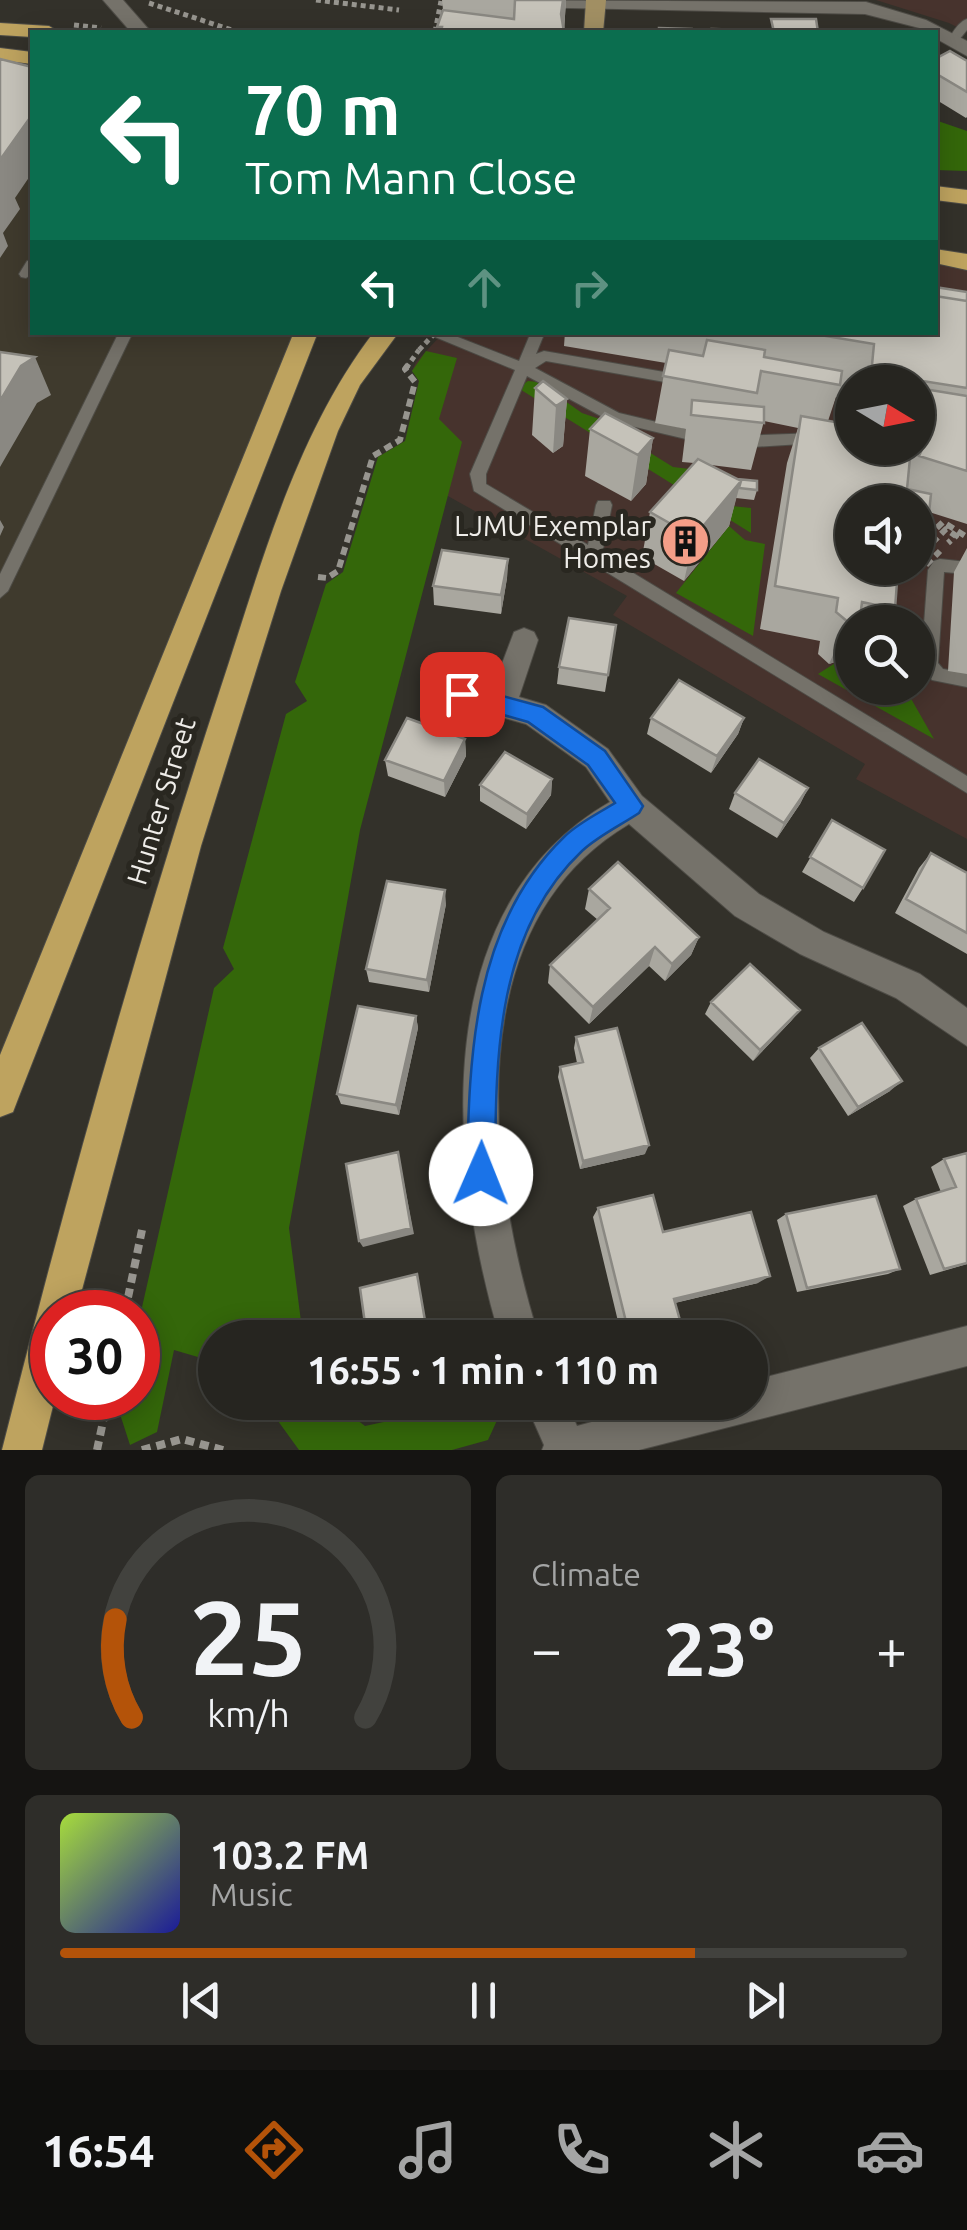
<!DOCTYPE html>
<meta charset="utf-8">
<style>
:root{--surface:#262520;--page:#2e2d29;--text:#f1f3f6;--muted:#a4a5a5;--line:#42423e;--accent:#b45309}
body{margin:0;font-family:Ubuntu,sans-serif;background:var(--page);color:var(--text);height:100vh;display:flex;flex-direction:column;font-size:38px;white-space:nowrap}
*{box-sizing:border-box;margin:0}
p{font-size:32px;color:var(--muted)}
.icon{flex:none;width:55px;height:55px;fill:none;stroke:currentColor;stroke-width:2;stroke-linecap:round;stroke-linejoin:round}
.map{position:relative;height:1450px;overflow:hidden}
.drawer{display:flex;flex-direction:column;gap:25px;padding:25px;background:#151412;flex:1}
.drawer>*{flex:none}
.hud{position:absolute;left:30px;top:30px;width:908px;height:305px;border-radius:0px;box-shadow:0 5px 25px #0003,0 0 0 2px var(--line);background:#0b6e4f;color:#fff;overflow:hidden}
.needle{width:65px;rotate:100deg}
.controls{position:absolute;left:835px;top:365px;display:grid;gap:20px}
.controls a{display:grid;place-items:center;width:100px;height:100px;border-radius:50%;background:var(--surface);box-shadow:0 5px 25px #0003,0 0 0 2px var(--line);font-size:50px}
.speed{position:absolute;left:30px;top:1290px;display:flex;gap:20px;font-size:50px;font-weight:700;text-align:center}
.speed>*{display:grid;place-content:center;width:130px;height:130px;border-radius:50%;background:var(--surface);box-shadow:0 5px 25px #0003,0 0 0 2px var(--line);line-height:1}
.speed .limit{border:15px solid #d22;background:#fff;color:#111}
.pin{position:absolute;display:grid;place-items:center;width:85px;height:85px;color:#fff;margin:-42px;border-radius:20px;box-shadow:0 5px 15px #0006}
.me{position:absolute;width:110px;margin:-55px;rotate:1deg;stroke-linejoin:round;filter:drop-shadow(0 0 8px #0008)}
.turn{display:flex;align-items:center;gap:35px;height:210px;padding:0 50px;font-size:45px}
.turn .icon{width:130px;height:130px;stroke-width:2.5}
.turn b{display:block;font-size:70px;line-height:85px}
.lanes{display:flex;align-items:center;height:95px;padding:0 50px;background:#0003;justify-content:center;gap:50px;direction:ltr}
.lanes .off{opacity:.35}
.big{font-size:75px;font-weight:600;line-height:1.1}
.drawer .tile{flex:1;display:flex;flex-direction:column;justify-content:center;gap:15px;min-width:0;padding:0 35px;border-radius:15px;background:var(--page)}
.drawer .dial{align-items:center;gap:0}
.dial svg{height:260px;overflow:visible;fill:none;stroke:var(--line);stroke-width:7;stroke-linecap:round;text-anchor:middle}
.dial text{fill:var(--text);stroke:none}
.song{display:flex;align-items:center;gap:30px}
.cover{width:120px;height:120px;border-radius:15px;background:linear-gradient(135deg,hsl(80 70% 55%),hsl(240 70% 35%))}
.played{height:10px;border-radius:5px;background:linear-gradient(90deg,var(--accent) 75%,var(--line) 75%)}
.keys{display:flex;justify-content:space-around;direction:ltr}
.heat{display:flex;justify-content:space-between;align-items:center;font-size:55px;direction:ltr}
.drawer .tiles{flex:1;display:grid;gap:25px;grid-template-columns:1fr 1fr}
.tile:last-child{grid-column:span 2}
.trip{position:absolute;left:198px;top:1320px;width:570px;height:100px;border-radius:50px;background:var(--surface);box-shadow:0 5px 25px #0003,0 0 0 2px var(--line);font-weight:600;line-height:100px;text-align:center}
.tab-bar{display:flex;height:160px;justify-content:space-around;align-items:center;background:#0f0f0d;color:var(--muted)}
.tab-bar .icon{width:70px;height:70px}
.tab-bar .active{color:var(--accent)}
.tab-bar b{font-size:45px;color:var(--text)}
.map>svg:first-child{display:block}
.built{fill:#3f3a2d}
.education{fill:#47332d;fill-rule:evenodd}
.green{fill:#34670a}
.lines{fill:none;stroke-linecap:round;stroke-linejoin:round}
.lane-casing{stroke:#4e4c46;stroke-width:2}
.street-casing{stroke:#4e4c46;stroke-width:2}
.primary-casing{stroke:#4e4c46;stroke-width:2}
.highway-casing{stroke:#4e4c46;stroke-width:2}
.path-far2{stroke:#97958f;stroke-width:5;stroke-dasharray:5 4;stroke-linecap:butt}
.path-far1{stroke:#97958f;stroke-width:6;stroke-dasharray:8 5;stroke-linecap:butt}
.path{stroke:#97958f;stroke-width:8;stroke-dasharray:9 6;stroke-linecap:butt}
.lane{fill:#75726a;fill-rule:evenodd}
.street{fill:#75726a;fill-rule:evenodd}
.primary{fill:#a18f63;fill-rule:evenodd}
.highway{fill:#bea35f;fill-rule:evenodd}
.path-bridge-far1{stroke:#97958f;stroke-width:5;stroke-dasharray:5 4;stroke-linecap:butt}
.path-bridge{stroke:#97958f;stroke-width:6;stroke-dasharray:8 5;stroke-linecap:butt}
.wall{fill:#a9a79f;fill-rule:evenodd}
.shaded-wall{fill:#8a8882}
.building{fill:#c5c2b9;stroke:#8a8882;stroke-width:2.5}
.route{fill:#1a73e8;stroke:#114b97;stroke-width:2.5}
.labels{text-anchor:middle;stroke-width:10;stroke-linejoin:round;paint-order:stroke}
.poi-label{font-size:28px;fill:#efede9;stroke:#292720;text-anchor:end}
.street-label{font-size:28px;fill:#efede9;stroke:#292720}
</style>
<div class="map">
<svg width="967" height="1450" viewBox="0 0 967 1450">
<rect width="100%" height="100%" fill="#33312a"/>
<!-- built -->
<path class="built" d="M0,70L32,72V332L316,333L0,1082Z"/>
<!-- education -->
<path class="education" d="M876,0H967V32L949,23Z
M935,257L967,262V839L856,779L865,764L613,615L627,596L378,457L405,441L419,381L412,371L416,362L443,333L935,332ZM852,382H918V448H852ZM852,502H918V568H852ZM852,622H918V688H852Z"/>
<!-- green -->
<path class="green" d="M935,120L967,131V171L935,170Z
M426,351L457,358L439,419L462,442L360,830L289,1228L303,1337L215,1338V1362L174,1350L157,1432L130,1445L119,1411L122,1398H138V1325L214,988L234,969L223,948L286,714L307,701L295,682L326,584L343,572L378,457L405,441L419,381L412,371Z
M528,381L538,382L582,413L640,433L636,444L673,467L731,474L732,489L722,505L751,508V533L518,388Z
M729,526L745,540L765,544L753,636L676,593Z
M843,645L852,647V688H905L934,739L818,674L840,660Z
M265,1403H335L365,1426L472,1403H505L488,1440L452,1450H299Z"/>
<g class="lines">
<defs>
<path id="lane" d="M967,19V30L958,41H950C949,35 960,21 967,19Z
M32,260V274L26,278L21,277L19,274L27,261Z
M119,332H133L8,591L0,598V574Z
M423,332H445L519,361L531,332H545L536,354L544,351L687,376L689,380L682,385L546,361L535,368L619,413L707,434L714,439L707,444L610,421L527,376L486,474V484L588,545L596,505L598,501H610L612,505L602,554L967,776V793L474,491L470,474L515,370Z
M817,433L824,438L817,443L738,448L730,442L738,436Z
M940,559L967,562V574L944,572L938,663L943,669L967,673V687L932,680L921,665L928,570L934,561Z"/>
<path id="street" d="M103,0H123L151,32H131Z
M461,0L866,2L926,20L967,41V56L935,38V32L865,14L471,6Z
M524,628L534,632L538,640L519,697L546,705L608,749L642,796L759,894L824,932L920,974L967,1008V1046L896,998L800,954L735,916L629,824C455,927 488,1174 539,1338H500C448,1163 426,908 610,802L586,767L526,724L452,703L447,694L452,685L462,682L492,690L514,632Z
M967,1326V1366L639,1450H542L544,1445L525,1402H566L577,1426L665,1402H750V1381Z"/>
<path id="primary" d="M586,0H606L603,32H584Z"/>
<path id="highway" d="M0,23L49,26L59,32H32V37L0,35Z
M0,48L32,52V64L0,60Z
M935,186L967,190V204L935,200Z
M935,249L967,254V270L935,263Z
M294,332H318L18,1099L13,1112L0,1117V1055Z
M374,332H399L360,385L338,431L281,591L201,846L76,1312H52L55,1398L42,1450H2C66,1197 137,942 219,693C260,570 294,436 374,332Z"/>
</defs>
<!-- lane casing -->
<use href="#lane" class="lane-casing"/>
<!-- street casing -->
<use href="#street" class="street-casing"/>
<!-- primary casing -->
<use href="#primary" class="primary-casing"/>
<!-- highway casing -->
<use href="#highway" class="highway-casing"/>
<!-- path-far2 -->
<path class="path-far2" d="M316,0L399,10
M149,3L238,32
M74,25L101,28
M435,32L441,1
M406,368L419,350"/>
<!-- path-far1 -->
<path class="path-far1" d="M932,543L946,529L956,536L948,543
M918,546L943,522L967,537
M318,577L327,578L338,571L373,456L400,440L415,382L405,369L408,365"/>
<!-- path -->
<path class="path" d="M125,1312L142,1230
M97,1450L108,1398
M142,1450L182,1439L223,1450"/>
<!-- lane -->
<use href="#lane" class="lane"/>
<!-- street -->
<use href="#street" class="street"/>
<!-- primary -->
<use href="#primary" class="primary"/>
<!-- highway -->
<use href="#highway" class="highway"/>
<!-- path-bridge-far1 -->
<path class="path-bridge-far1" d="M419,350L436,332"/>
<!-- path-bridge -->
<path class="path-bridge" d="M926,565L940,551"/>
</g>
<!-- wall -->
<path class="wall" d="M442,0H566L564,32L438,31L437,27L443,10Z
M935,59L967,61V117L966,118L935,99Z
M967,292V524L929,512L918,538V502H852L895,609L888,622H852V647L847,646L841,660L829,664L818,654L820,641L760,629L787,463L798,428L764,421L751,470L711,465L757,490L754,500L736,498L729,526L684,581L642,557L650,512L694,463L682,462L686,429L655,423L666,363L564,346L565,332H935ZM852,382H918V448H852L828,421L836,397L852,400Z
M535,388L567,399L563,446L553,453L532,435Z
M590,429L653,438L646,484L631,501L585,476Z
M967,548V674L948,671L954,572Z
M508,559L507,578L501,614L434,605L433,586Z
M616,625L605,692L557,684L559,667Z
M651,718H744L738,734L711,773L647,734Z
M465,739L466,756L445,797L388,776L385,760Z
M552,779L551,795L526,829L480,801V785Z
M808,788L800,804L777,838L729,809L735,793Z
M832,820L863,888L854,902L802,872Z
M931,853L967,873V954L895,913L919,868Z
M589,889L699,937L691,955L665,981L649,966L589,1024L548,983L550,965L598,920L585,909Z
M446,904L429,992L369,982L366,969Z
M711,1002L800,1010L791,1021L753,1061L705,1014Z
M416,1016L418,1028L399,1115L341,1104L337,1094Z
M576,1037L645,1154L580,1169L558,1077L560,1067L577,1063L574,1048Z
M819,1048L890,1091L848,1116L810,1058Z
M967,1153V1264L930,1275L903,1206L916,1199L941,1192L931,1167L944,1159Z
M598,1208L663,1232L758,1283L675,1303L685,1338H622L593,1217Z
M786,1214L900,1269L888,1274L797,1292L777,1220Z"/>
<!-- shaded-wall -->
<path class="shaded-wall" d="M563,0H566L564,32L561,14Z
M32,115V173L15,198L20,209L3,233L8,246L0,258V160Z
M35,357L51,395L37,403L0,467V401L21,366Z
M567,399L563,446L553,453L556,406Z
M653,438L646,484L631,501L638,455Z
M741,481L729,526L684,581L694,537Z
M0,520L4,527L0,536Z
M508,559L507,578L501,614V595Z
M860,618L858,622H852V634L841,660L829,664L848,622Z
M744,718L738,734L711,773L717,756Z
M465,739L466,756L445,797L444,781Z
M552,779L551,795L526,829L527,814Z
M808,788L800,804L777,838L784,823Z
M445,890L446,904L429,992L427,980Z
M699,937L691,955L665,981L672,964Z
M655,947L649,966L589,1024L593,1007Z
M800,1010L791,1021L753,1061L760,1050Z
M416,1016L418,1028L399,1115L396,1105Z
M902,1081L890,1091L848,1116L858,1107Z
M649,1145L645,1154L580,1169L583,1161Z
M398,1152L414,1234L363,1247L359,1241Z
M770,1276L758,1283L666,1305L674,1299Z"/>
<!-- building -->
<path class="building" d="M515,0H563L561,14L564,32H431V31L441,32L442,27H437L443,10L514,19Z
M771,19H816L818,32H774Z
M659,28L692,29L693,32H659Z
M712,29L749,30V32H713Z
M950,51L967,61V92L935,73V59Z
M0,59L32,67V115L0,160Z
M935,287L967,292V301L935,296Z
M935,296L967,301V388L897,377L898,369L872,365L874,344L802,332H935Z
M707,340L765,350L764,357L842,371L840,385L761,371L757,393L663,376L669,350L703,356Z
M0,352L35,357L21,366L0,401Z
M543,381L567,399L556,406L535,388Z
M918,388L967,396V471L919,456L928,436L918,432Z
M692,400L764,407V423L691,415Z
M605,413L653,438L638,455L590,429Z
M801,416L852,425V448H911L907,489L931,494L929,513L918,511V502H852V568H898L895,609L862,602L860,618L848,622L836,612L838,598L775,586Z
M698,459L741,481L694,537L650,512Z
M737,479L757,481V490L739,488L741,481Z
M442,550L508,559L501,595L433,586Z
M569,618L616,625L608,675L559,667Z
M679,680L744,718L717,756L651,718Z
M407,718L465,739L444,781L385,760Z
M505,752L552,779L527,814L480,785Z
M759,759L808,788L784,823L735,793Z
M832,820L885,850L863,888L810,857Z
M931,853L967,873V933L906,899Z
M618,862L699,937L672,964L655,947L593,1007L550,965L610,908L589,889Z
M387,881L445,890L427,980L366,969Z
M750,964L800,1010L760,1050L711,1002Z
M358,1006L416,1016L396,1105L337,1094Z
M862,1023L902,1081L858,1107L819,1048Z
M617,1028L649,1145L583,1161L560,1067L583,1062L576,1037Z
M398,1152L411,1228L359,1241L346,1164Z
M967,1153V1263L944,1269L916,1199L956,1187L944,1159Z
M653,1195L663,1232L751,1212L770,1276L674,1299L685,1338H630L598,1208Z
M876,1196L900,1269L807,1288L786,1214Z
M417,1274L428,1338H367L360,1288Z"/>
<!-- route -->
<path class="route" d="M462,685L543,707L605,751L643,806L639,813C621,825 598,836 582,851C494,934 496,1062 495,1174L491,1184L481,1188L471,1184L467,1174C469,1055 473,925 564,837C578,823 599,813 615,803L588,765L528,722L454,701L451,694L454,688Z"/>
<!-- icons -->
<defs>
<symbol id="building-disc" viewBox="-11 -11 22 22"><circle r="9.5" fill="#f49e88" stroke="#292720"/><path d="M-4-6H4V6H1V3H-1V6H-4ZM-2.5-4.3h1.7v1.8h-1.7ZM.8-4.3h1.7v1.8H.8ZM-2.5-1h1.7V.8h-1.7ZM.8-1h1.7V.8H.8Z" fill="#111"/></symbol>
</defs>
<g fill-rule="evenodd">
<use href="#building-disc" x="658" y="514" width="55" height="55"/>
</g>
<g class="labels">
<!-- poi labels -->
<g class="poi-label">
<text x="651" y="536">LJMU Exemplar<tspan x="651" dy="32">Homes</tspan></text>
</g>
<!-- street labels -->
<g class="street-label">
<text transform="translate(161 801) rotate(-73)" y="10">Hunter Street</text>
</g>
</g>
</svg>
<div class="controls">
<a><svg class="needle" viewBox="-14 -14 28 28"><path d="M0-13l5 13h-10z" fill="#e53935"/><path d="M0 13l5-13h-10z" fill="#a4a5a5"/></svg></a>
<a><svg class="icon" aria-label="sound" viewBox="0 0 24 24"><path d="M4 9h4l5-4v14l-5-4H4zM17 9q2 3 0 6"/></svg></a>
<a><svg class="icon" aria-label="search" viewBox="0 0 24 24"><circle cx="10" cy="10" r="6"/><path d="M15 15l6 6"/></svg></a>
</div>
<div class="speed"><div class="limit">30</div></div>
<div class="pin" style="left:462px;top:694px;background:#d93025"><svg class="icon" aria-label="arrive" viewBox="0 0 24 24"><path d="M6 21V4h12l-3 4 3 4H6"/></svg></div>
<svg class="me" style="left:481px;top:1174px" viewBox="-20 -20 40 40"><circle r="19" fill="#fff"/><path d="M0-13L10 11 0 6-10 11z" fill="#1a73e8"/></svg>
<div class="trip">16:55 · 1 min · 110 m</div>
<div class="hud">
<div class="turn"><svg class="icon" aria-label="left" viewBox="0 0 24 24"><path d="M17 20v-9H6M10 6l-5 5 5 5"/></svg><div><b>70 m</b>Tom Mann Close</div></div>
<div class="lanes"><svg class="icon" aria-label="left" viewBox="0 0 24 24"><path d="M17 20v-9H6M10 6l-5 5 5 5"/></svg><svg class="icon off" aria-label="ahead" viewBox="0 0 24 24"><path d="M12 20V5M6 11l6-6 6 6"/></svg><svg class="icon off" aria-label="right" viewBox="0 0 24 24"><path d="M7 20v-9h11M14 6l5 5-5 5"/></svg></div>
</div>
</div>
<section class="drawer">
<div class="tiles">
<div class="tile dial"><svg viewBox="0 0 100 80">
<path d="M14 69A42 42 0 1 1 86 69"/>
<path d="M14 69A42 42 0 0 1 9 39" stroke="#b45309"/>
<text x="50" y="56" font-size="32" font-weight="700">25</text>
<text x="50" y="72" font-size="11">km/h</text>
</svg></div>
<div class="tile"><p>Climate</p>
<div class="heat"><a>−</a><b class="big">23°</b><a>+</a></div>
</div>
<div class="tile">
<div class="song"><i class="cover"></i><div><b>103.2 FM</b><p>Music</p></div></div>
<div class="played"></div>
<div class="keys"><svg class="icon" aria-label="previous" viewBox="0 0 24 24"><path d="M18 5L8 12l10 7zM5 5v14"/></svg><svg class="icon" aria-label="pause" viewBox="0 0 24 24"><path d="M8 5v14M16 5v14"/></svg><svg class="icon" aria-label="next" viewBox="0 0 24 24"><path d="M6 5l10 7-10 7zM19 5v14"/></svg></div>
</div>
</div>
</section>
<nav class="tab-bar">
<b>16:54</b>
<svg class="icon active" aria-label="directions" viewBox="0 0 24 24"><path d="M12 3l9 9-9 9-9-9zM9 14v-3h6M13 9l2 2-2 2"/></svg>
<svg class="icon" aria-label="music" viewBox="0 0 24 24"><path d="M9 18V5l10-2v13"/><circle cx="6" cy="18" r="3"/><circle cx="16" cy="16" r="3"/></svg>
<svg class="icon" aria-label="phone" viewBox="0 0 24 24"><path d="M5 4h4l2 5-3 2q2 4 5 5l2-3 5 2v4C11 20 4 13 5 4z"/></svg>
<svg class="icon" aria-label="climate" viewBox="0 0 24 24"><path d="M12 3v18M4 7l16 10M4 17L20 7"/></svg>
<svg class="icon" aria-label="car" viewBox="0 0 24 24"><path d="M5 17H2v-5l4-1 3-4h7l3 4 3 1v5h-3M9 17h6M6 11h13"/><circle cx="7" cy="17" r="2"/><circle cx="17" cy="17" r="2"/></svg>
</nav>
